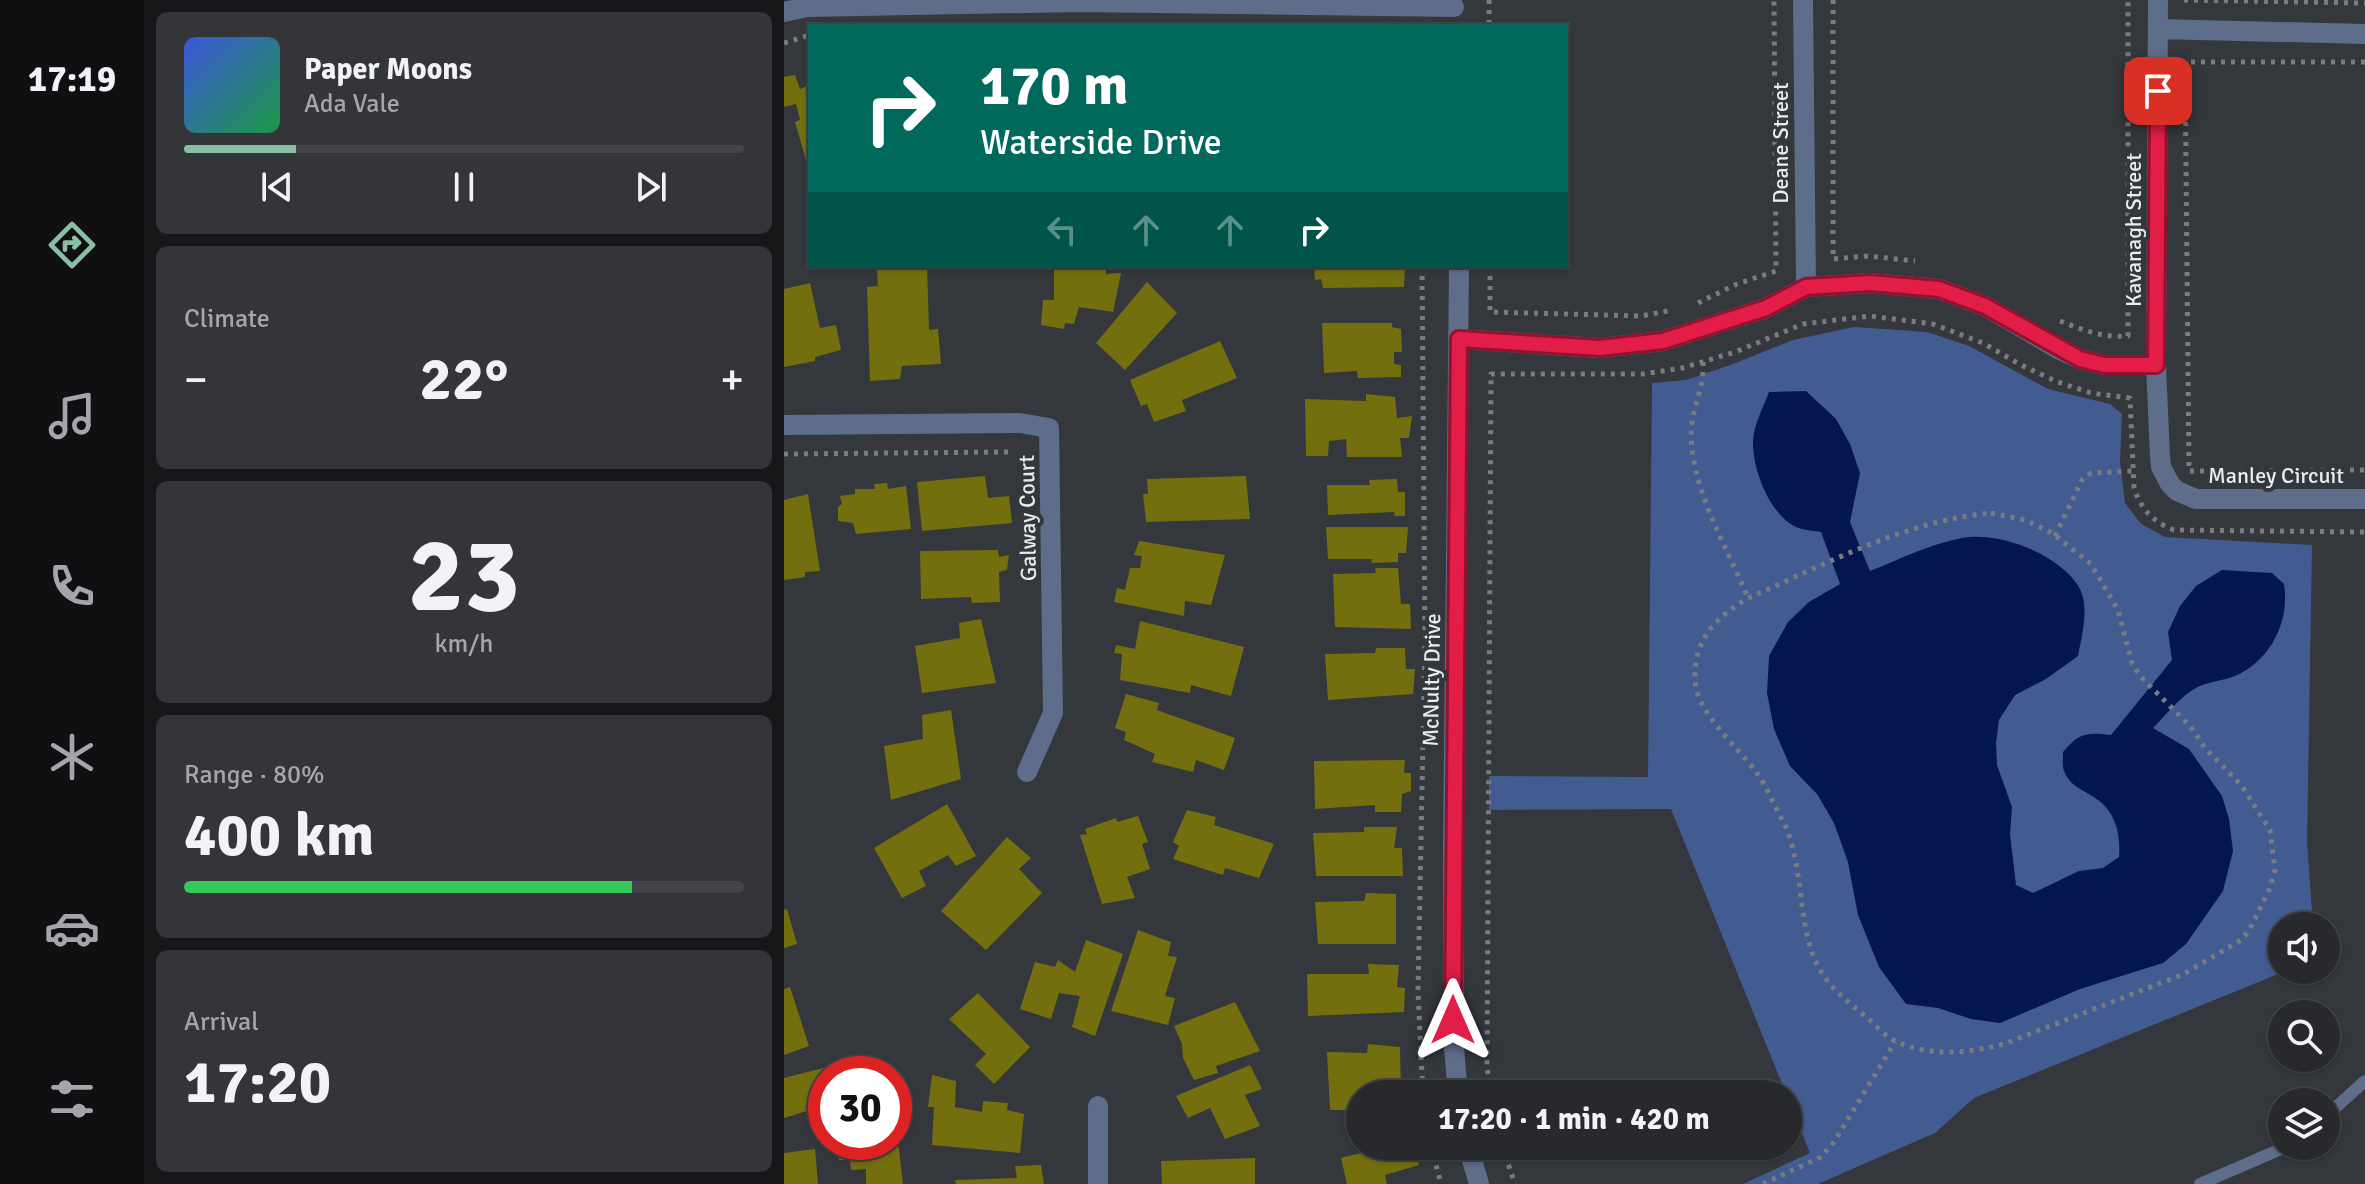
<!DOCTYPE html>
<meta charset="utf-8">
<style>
:root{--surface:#27292d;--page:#333539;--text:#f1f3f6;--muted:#a4a6aa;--line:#434549;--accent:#8abfa5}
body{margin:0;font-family:Signika,sans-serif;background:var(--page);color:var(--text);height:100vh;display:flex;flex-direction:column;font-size:30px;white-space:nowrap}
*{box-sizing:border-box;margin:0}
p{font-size:26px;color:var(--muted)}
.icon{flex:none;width:44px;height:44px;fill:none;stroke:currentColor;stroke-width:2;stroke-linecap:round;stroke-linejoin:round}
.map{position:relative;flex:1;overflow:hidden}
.panel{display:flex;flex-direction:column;gap:12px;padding:12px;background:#151719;width:640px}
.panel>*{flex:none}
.top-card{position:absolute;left:24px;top:24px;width:760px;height:244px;border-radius:0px;box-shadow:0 2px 6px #0004,0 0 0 2px var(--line);background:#00695c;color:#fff;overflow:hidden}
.buttons{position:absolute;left:1484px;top:912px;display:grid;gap:16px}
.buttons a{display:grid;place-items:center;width:72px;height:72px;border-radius:50%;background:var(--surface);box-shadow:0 2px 6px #0004,0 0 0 2px var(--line);font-size:40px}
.speed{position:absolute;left:24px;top:1056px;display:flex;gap:16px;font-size:40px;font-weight:700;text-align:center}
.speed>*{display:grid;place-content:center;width:104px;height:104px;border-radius:50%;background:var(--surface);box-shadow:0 2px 6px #0004,0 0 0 2px var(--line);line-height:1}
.speed .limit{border:12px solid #d22;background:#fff;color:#111}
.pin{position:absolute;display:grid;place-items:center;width:68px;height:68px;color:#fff;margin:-34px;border-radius:16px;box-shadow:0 4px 12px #0006}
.me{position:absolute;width:88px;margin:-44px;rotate:0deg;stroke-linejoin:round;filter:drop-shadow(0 0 6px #0008)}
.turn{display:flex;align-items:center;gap:28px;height:168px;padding:0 40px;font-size:36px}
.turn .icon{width:104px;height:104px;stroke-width:2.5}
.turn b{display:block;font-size:56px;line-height:68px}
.lanes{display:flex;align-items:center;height:76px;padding:0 40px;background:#0003;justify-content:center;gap:40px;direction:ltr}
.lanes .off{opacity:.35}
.big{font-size:60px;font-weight:800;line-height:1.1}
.panel .widget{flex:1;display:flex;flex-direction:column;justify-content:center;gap:12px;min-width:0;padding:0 28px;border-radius:12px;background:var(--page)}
.panel .dial{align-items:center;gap:0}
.dial b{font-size:104px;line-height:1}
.song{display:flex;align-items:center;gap:24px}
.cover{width:96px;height:96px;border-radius:12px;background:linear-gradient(135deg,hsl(230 70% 55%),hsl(140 70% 35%))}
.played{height:8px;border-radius:4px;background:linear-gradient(90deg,var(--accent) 20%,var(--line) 20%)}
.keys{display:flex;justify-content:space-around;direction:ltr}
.heat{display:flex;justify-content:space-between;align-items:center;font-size:44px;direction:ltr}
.charge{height:12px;border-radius:6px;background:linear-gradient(90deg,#34c759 80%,var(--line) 0)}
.trip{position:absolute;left:562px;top:1080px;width:456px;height:80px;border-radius:40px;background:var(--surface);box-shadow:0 2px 6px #0004,0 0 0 2px var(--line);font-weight:800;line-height:80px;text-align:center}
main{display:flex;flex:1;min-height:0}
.menu{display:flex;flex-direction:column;width:144px;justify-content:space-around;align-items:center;background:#101012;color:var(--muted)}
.menu .icon{width:56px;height:56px}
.menu .on{color:var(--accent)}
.menu b{font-size:36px;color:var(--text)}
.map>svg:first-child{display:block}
.green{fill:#425c92}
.water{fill:#03164f}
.building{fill:#746f0e}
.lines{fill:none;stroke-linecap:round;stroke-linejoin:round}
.path{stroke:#797b80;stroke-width:5;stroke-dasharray:4 6;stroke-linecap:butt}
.service{stroke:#5e6d89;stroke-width:12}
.minor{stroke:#5e6d89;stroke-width:20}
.route-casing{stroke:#92132f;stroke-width:20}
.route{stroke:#e11d48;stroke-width:14}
.labels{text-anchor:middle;stroke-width:8;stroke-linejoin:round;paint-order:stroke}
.street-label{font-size:22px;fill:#e9ebef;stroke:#34373c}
</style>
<main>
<nav class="menu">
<b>17:19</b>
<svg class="icon on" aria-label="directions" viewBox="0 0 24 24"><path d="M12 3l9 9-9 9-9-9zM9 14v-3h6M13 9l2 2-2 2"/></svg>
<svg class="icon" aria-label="music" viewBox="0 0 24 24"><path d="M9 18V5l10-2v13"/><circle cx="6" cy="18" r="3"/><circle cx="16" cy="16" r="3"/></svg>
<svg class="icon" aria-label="phone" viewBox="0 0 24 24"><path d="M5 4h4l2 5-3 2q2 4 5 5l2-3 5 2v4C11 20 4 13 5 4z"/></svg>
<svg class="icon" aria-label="climate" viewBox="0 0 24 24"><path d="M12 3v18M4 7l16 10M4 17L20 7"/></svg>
<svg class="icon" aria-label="car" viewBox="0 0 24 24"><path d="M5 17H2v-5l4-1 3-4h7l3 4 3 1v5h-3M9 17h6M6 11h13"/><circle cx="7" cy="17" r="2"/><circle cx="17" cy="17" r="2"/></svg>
<svg class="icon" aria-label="filters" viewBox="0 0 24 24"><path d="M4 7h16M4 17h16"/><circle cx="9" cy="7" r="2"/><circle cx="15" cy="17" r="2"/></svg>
</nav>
<section class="panel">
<div class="widget">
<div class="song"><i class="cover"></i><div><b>Paper Moons</b><p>Ada Vale</p></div></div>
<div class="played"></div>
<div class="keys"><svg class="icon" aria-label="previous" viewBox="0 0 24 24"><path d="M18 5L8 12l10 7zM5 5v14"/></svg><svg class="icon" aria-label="pause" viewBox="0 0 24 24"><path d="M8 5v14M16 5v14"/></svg><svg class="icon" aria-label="next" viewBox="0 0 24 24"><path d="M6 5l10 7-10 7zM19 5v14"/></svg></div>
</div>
<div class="widget"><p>Climate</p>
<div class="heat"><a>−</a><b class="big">22°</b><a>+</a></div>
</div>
<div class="widget dial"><b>23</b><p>km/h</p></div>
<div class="widget"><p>Range · 80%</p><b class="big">400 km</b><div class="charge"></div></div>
<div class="widget"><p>Arrival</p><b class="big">17:20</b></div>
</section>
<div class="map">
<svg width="1581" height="1184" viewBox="0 0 1581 1184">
<rect width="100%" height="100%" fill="#34373c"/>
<!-- green -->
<path class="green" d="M1070,327L1143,332L1185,346L1264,389L1326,404L1338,414L1336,462L1341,503L1357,524L1381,537L1528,545L1523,842L1529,926H1498V970H1504L1190,1098L1151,1133L1034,1184H959L1026,1153L887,809L705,810V776L864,777L868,383L902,380L949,364L1009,340Z"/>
<!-- water -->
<path class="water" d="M1022,391L1052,419L1066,444L1076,473L1066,522L1086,571C1116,559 1146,544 1178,538C1214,531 1272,553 1293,584C1307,604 1298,634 1294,656L1262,679L1231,695L1215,720L1212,743L1213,765L1228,807L1226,834L1232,885L1249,893L1295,871L1319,868L1335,857C1337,833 1331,809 1308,796C1297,789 1285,785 1280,771C1278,766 1279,758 1279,752C1295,733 1302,732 1327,735L1388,660L1384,632L1396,606L1412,586L1438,570L1488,573L1500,584C1506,621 1487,660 1451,676C1438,681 1421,682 1410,689C1395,698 1381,716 1369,728L1405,749L1438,796L1445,819L1449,851L1439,891L1402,944L1379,963L1296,989L1216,1023L1187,1019L1154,1008L1122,1004L1095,967L1074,915L1064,862L1050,823L1033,794L1006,766L990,729L983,693L985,656L1004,622L1025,602L1056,584L1037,532C1030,531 1019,530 1012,527C985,514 968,468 969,440C970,424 980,406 985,392Z"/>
<!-- building -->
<path class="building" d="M11,75L16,89L26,85V174L11,122L16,120L12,104L0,107V77Z
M119,266H143L145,330L154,329L157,364L118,366L116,379L86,381L83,287L94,286L93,268Z
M270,266H322V274L337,273L329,312L295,307L290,324L281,323L280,329L257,325L259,300H270Z
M530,266H621L620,287L539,288L537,279L531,280Z
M363,282L393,313L341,370L312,343Z
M26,283L36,328L52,325L57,350L31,357V361L0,367V289Z
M538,323H608V327L617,329L618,352H610V364L617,365V377L574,378L573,371L540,373Z
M436,341L453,378L398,400L402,411L370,422L363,404L357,406L346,380Z
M582,394L611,397L613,418L628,416L625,438H616L618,457H563L562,439L545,441L544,456H522L521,399L582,401Z
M201,476L204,498L225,496L228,523L138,531L133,482Z
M462,476L466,519L362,522L359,494H364L363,479Z
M613,479L614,492H621V516H611L610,512L544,515L543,485H586L585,480Z
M103,483L104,489L122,486L127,529L72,534L69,523L54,521V507L58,504L56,496L71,494V489H91L90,484Z
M24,494L36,571L21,572V577L0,580V500Z
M542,527H624L622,553H614V562L587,563L588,559H544Z
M355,541L441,555L427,605L401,601L400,616L330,602L333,588L341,590L346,568H356L358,556L350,555Z
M214,550L215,557L225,555L223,570L215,572L216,602L188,603L187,597L137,599L136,551Z
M591,568H614L617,604H626L627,629L551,627L549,574L592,573Z
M197,619L212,683L138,693L131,646L176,638L175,623Z
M356,621L460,647L447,696L407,685L406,693L336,680L338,654L330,653L332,645L351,649Z
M592,648H621L622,669H631L629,694L544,700L541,654L591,653Z
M342,694L375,703L373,710L451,738L440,770L412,760L409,772L368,762L371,754L340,740L342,732L331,728Z
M167,710L177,779L107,800L100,746L139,739L138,715Z
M621,760L620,773H627V791L618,794L617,812H591V805L531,809L530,761Z
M163,804L192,856L172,866L164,855L135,871L142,886L118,898L90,848Z
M403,810L432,817L430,825L490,844L475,878L441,868L439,875L389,859L395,846L389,842Z
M354,816L364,842L358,844L366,869L343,877L351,898L318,904L296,835L303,834L301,829L332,818L333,822Z
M580,827H613L610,848H618L619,876H532L529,833L580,832Z
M223,837L247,858L235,869L258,893L202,950L157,911Z
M582,893L612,894V944H534L531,902L580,901Z
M3,909L13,944L0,948V910Z
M354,930L387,942L384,956L393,957L381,996L391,998L384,1025L327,1011Z
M302,940L339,954L311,1036L288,1027L296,996L275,993L267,1019L236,1009L251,962L271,967L274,960L291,972Z
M584,964L615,965L613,987L621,988L620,1012L524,1016L523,974H585Z
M6,987L25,1046L0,1055V989Z
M194,993L246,1047L210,1084L191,1065L202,1054L165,1019Z
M451,1002L476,1051L432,1066L434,1073L410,1080L399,1058L398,1044L390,1026Z
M584,1044L616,1047L617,1094H576V1110H546L543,1052L583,1053Z
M51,1065L54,1074H42V1105L0,1118V1078Z
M466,1065L478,1089L461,1095L476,1126L441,1139L426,1108L404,1118L392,1096Z
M148,1075L172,1081L171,1107L198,1112L199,1101L224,1103L223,1110L240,1114L236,1153L148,1145L150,1107H144Z
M114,1141L119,1184H82V1169L67,1170L66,1160H55L53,1144Z
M605,1146H630L635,1165L601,1175L603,1184H563L557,1158Z
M31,1149L34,1184H0V1153Z
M471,1158V1184H378L377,1161Z
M257,1165L260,1184H172L171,1180L233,1178L231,1166Z"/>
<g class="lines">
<!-- path -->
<path class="path" d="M705,0V26
M1049,0V259L1084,256L1131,261
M1400,0L1581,3
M0,43L26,35
M1581,62H1401L1405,471L1581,470
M638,266L641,638L634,992L639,1094
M706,266V312L857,316L889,310
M914,303L953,284L992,271L990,0
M1276,321C1299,330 1319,338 1344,336V0
M919,362C921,388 907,408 907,435C909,493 942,545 964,598
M0,454L225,452
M1207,513L1241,520L1268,533L1307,564L1334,610L1348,663L1356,676L1407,727L1421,748L1458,786L1486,830L1491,870L1485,890L1465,931L1457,940L1400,974L1220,1044C1186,1053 1146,1057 1113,1042C1101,1037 1090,1023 1080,1015C1051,991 1034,978 1024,939C1015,903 1016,854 999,821C990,806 983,787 973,773C954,747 911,712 911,679C910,638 932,618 964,598C1043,564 1120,521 1207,513Z
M1271,536L1298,480L1307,473L1349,471
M706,1094L703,1065L707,374H859L898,368L951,352L1019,324L1086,316L1149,324L1199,343L1237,365L1274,382L1307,393L1346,398L1350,488C1357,509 1369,522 1390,530L1581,532
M647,1146L657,1184
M718,1146L731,1184
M979,1184L1037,1157L1050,1142L1111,1042"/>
<!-- service -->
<path class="service" d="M1542,1116L1581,1081
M1416,1184L1504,1146"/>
<!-- minor -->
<path class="minor" d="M1019,0L1022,287
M1374,0L1372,365L1376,457L1377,467L1386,484L1393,491L1412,499H1581
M0,12L23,7L295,2L670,7
M1374,29L1581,34
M675,339L816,348L879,341L982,308L1022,287L1086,283L1155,289L1201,306L1276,350L1296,359L1320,365H1372
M0,425L236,423L265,428L269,713L243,772
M674,1094L670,1048L669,850L675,266
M684,1146L695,1184
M314,1184V1106"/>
</g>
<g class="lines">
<defs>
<path id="route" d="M669,1020L675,339L816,348L879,341L982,308L1022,287L1086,283L1155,289L1201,306L1296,359L1320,365H1372L1374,91"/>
</defs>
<!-- route casing -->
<use href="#route" class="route-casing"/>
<!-- route -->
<use href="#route" class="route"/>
</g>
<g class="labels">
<!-- street labels -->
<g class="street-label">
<text transform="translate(996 143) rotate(-90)" y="8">Deane Street</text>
<text transform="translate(1349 230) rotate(-90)" y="8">Kavanagh Street</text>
<text x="1492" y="483">Manley Circuit</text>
<text transform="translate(243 518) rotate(-91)" y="8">Galway Court</text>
<text transform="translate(647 680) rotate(-89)" y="8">McNulty Drive</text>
</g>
</g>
</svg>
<div class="buttons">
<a><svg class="icon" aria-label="sound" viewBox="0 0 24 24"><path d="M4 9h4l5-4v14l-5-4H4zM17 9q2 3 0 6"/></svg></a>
<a><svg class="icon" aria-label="search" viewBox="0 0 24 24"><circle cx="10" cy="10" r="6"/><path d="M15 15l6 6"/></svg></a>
<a><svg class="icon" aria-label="layers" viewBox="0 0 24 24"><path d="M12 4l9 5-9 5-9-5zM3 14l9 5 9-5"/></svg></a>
</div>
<div class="speed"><div class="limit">30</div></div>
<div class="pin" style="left:1374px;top:91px;background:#d93025"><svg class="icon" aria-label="arrive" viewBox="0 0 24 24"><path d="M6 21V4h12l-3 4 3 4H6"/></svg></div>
<svg class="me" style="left:669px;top:1020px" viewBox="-20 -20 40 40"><path d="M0-17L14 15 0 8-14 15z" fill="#e11d48" stroke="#fff" stroke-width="4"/></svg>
<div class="trip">17:20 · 1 min · 420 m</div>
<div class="top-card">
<div class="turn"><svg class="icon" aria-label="right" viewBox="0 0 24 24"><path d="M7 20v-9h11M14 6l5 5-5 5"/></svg><div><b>170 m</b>Waterside Drive</div></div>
<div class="lanes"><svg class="icon off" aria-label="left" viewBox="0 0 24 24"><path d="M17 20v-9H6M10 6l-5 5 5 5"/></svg><svg class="icon off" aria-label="ahead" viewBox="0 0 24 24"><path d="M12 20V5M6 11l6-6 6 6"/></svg><svg class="icon off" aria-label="ahead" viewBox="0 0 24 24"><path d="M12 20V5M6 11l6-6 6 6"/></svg><svg class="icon" aria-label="right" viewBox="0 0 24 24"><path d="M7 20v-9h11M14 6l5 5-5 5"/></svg></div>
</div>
</div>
</main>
